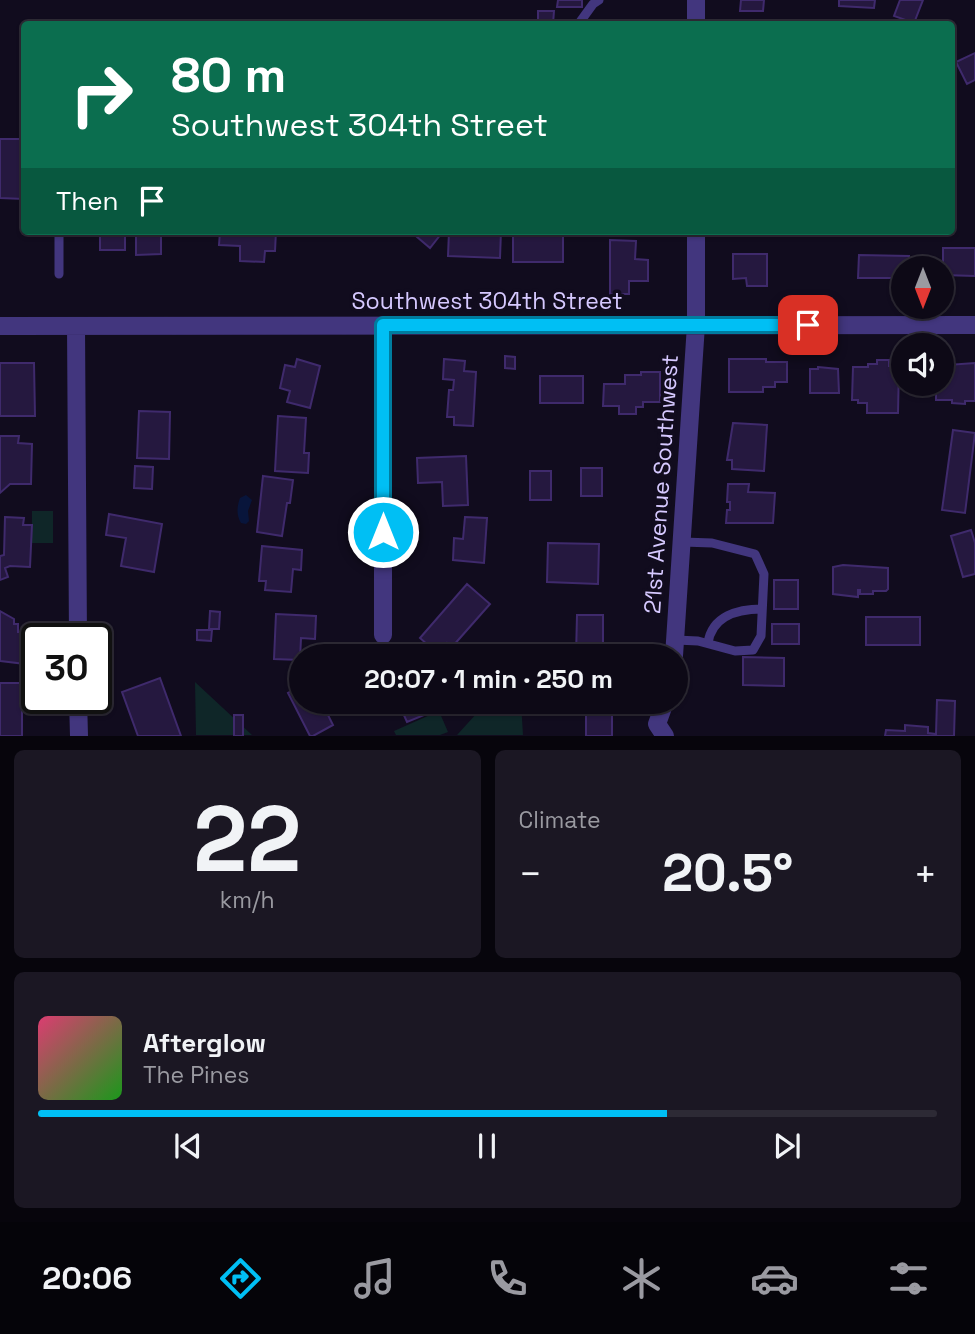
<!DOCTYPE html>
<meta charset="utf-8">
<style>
:root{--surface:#0d0916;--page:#1b1723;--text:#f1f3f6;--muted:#9a9aa1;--line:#2d2a35;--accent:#00bff4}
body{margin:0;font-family:"Space Grotesk",sans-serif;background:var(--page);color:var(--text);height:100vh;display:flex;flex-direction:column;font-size:26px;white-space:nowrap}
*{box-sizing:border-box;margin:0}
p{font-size:23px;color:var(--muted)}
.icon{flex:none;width:38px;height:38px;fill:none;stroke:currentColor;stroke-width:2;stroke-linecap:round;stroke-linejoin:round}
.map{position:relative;height:736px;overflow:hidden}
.sheet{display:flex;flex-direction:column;gap:14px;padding:14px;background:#07050c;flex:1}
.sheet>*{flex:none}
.banner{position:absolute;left:21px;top:21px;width:934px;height:214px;border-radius:7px;box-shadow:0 2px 5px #0004,0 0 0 2px var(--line);background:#0b6e4f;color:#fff;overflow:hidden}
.needle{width:46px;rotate:180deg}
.controls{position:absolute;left:891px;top:256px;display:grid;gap:14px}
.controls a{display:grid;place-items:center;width:63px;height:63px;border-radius:50%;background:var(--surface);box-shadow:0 2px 5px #0004,0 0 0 2px var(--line);font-size:35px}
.speed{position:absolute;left:21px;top:623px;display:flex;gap:14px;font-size:35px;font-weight:700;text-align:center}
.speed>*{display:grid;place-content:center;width:91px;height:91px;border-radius:50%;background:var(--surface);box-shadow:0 2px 5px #0004,0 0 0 2px var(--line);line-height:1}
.speed .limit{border:4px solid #111;border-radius:10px;background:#fff;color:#111}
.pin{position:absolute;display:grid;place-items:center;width:60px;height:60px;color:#fff;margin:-30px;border-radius:14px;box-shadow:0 4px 10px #0006}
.me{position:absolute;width:77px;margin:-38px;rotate:0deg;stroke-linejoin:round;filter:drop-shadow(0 0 5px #0008)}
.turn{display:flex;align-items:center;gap:24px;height:147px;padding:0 35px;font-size:32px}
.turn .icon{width:91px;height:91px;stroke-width:2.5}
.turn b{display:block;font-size:49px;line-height:60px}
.then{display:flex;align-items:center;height:66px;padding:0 35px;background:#0003;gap:14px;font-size:26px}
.big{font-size:52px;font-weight:700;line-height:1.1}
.sheet .card{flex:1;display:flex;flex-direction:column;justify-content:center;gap:10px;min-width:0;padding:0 24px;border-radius:10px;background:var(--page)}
.sheet .dial{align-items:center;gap:0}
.dial b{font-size:91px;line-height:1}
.song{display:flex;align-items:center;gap:21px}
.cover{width:84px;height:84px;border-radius:10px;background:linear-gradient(135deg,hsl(340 70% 55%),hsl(120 70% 35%))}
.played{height:7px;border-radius:4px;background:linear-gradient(90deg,var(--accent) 70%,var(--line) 70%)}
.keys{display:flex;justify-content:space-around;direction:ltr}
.heat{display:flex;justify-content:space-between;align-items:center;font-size:38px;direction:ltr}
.sheet .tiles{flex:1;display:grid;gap:14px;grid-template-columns:1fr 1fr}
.card:last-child{grid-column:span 2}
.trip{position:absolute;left:289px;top:644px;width:399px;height:70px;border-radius:35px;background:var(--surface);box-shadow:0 2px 5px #0004,0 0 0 2px var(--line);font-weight:700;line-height:70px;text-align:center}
.menu{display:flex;height:112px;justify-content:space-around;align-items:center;background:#050409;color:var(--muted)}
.menu .icon{width:49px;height:49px}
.menu .selected{color:var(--accent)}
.menu b{font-size:32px;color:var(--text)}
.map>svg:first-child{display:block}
.green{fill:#0f2628}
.water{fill:#08153b}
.building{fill:#25183f;stroke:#3f2a6c;stroke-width:2}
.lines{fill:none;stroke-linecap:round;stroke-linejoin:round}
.lane{stroke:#42367e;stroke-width:9}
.street{stroke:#42367e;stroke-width:18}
.route-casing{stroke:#007c9f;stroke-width:18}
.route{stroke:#00bff4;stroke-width:12}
.labels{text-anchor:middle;stroke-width:7;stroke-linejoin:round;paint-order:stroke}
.street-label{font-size:23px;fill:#d6c9ff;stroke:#110c1e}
</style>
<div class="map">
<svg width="975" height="736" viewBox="0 0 975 736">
<rect width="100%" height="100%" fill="#110c1e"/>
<!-- green -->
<path class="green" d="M32,511H53V543H32Z
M195,682L252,735H196Z
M487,702H521L523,735H457Z
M439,711L448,732L440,735H396L394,731Z"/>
<!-- water -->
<path class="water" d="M246,495L252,500L248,511L249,521L246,524L241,523C236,515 237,506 240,498Z"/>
<!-- building -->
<path class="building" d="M558,0H582V7H557Z
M741,0H764L763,11H740Z
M839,0H875L874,8L839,6Z
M900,0H923L914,23L894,16Z
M538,11H554L553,24H538Z
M740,20H764V24H740Z
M975,53V80L967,84L956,62Z
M0,139H24V199L0,198Z
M100,231H125V250H100Z
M136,231H161V254L136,255Z
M220,231H276L275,251H265L264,262L240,261V246L219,245Z
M380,231H392V236H380Z
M410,231H437L441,234L430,248Z
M449,231H501L500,258L448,256Z
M513,234H563V262H513Z
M610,240L636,241L635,259L648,260V281H629V294H610Z
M943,248H975V276L943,275Z
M733,254H767V286H747L746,278L733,279Z
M859,255L909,256V268H903V278H858Z
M505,356L515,357V369L505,368Z
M297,359L320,366L310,408L287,402L290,391L280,388L285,365L295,367Z
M444,359L465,361L464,371L476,372L473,426L454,425V417H447L449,390H453L454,380L443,379Z
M729,359H766V362H787V382H775V387H763V392H729Z
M877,360H889V366H899L898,413H867V403H858V400H852L853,367H868V364H877Z
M942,361H948V365L975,363V401H965V404L952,403V400H936V383H942Z
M0,363H34L35,416H0Z
M818,367L838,369L839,393H810V369H818Z
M641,372H660V402H643V407H636V414H619V406H603L604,384H625V375H641Z
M540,376H583V403H540Z
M139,411L170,412L169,459L137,458Z
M278,416L306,418L304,453H309L308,473L275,471Z
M733,423L767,425L764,471L732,469V460H727Z
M953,430L975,433L965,513L942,510Z
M0,436H19L18,443L32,444L31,484H10L0,493Z
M466,456L468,505L443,506L442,482L418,483L417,458Z
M135,466L153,467L152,489L134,488Z
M581,468H602V496H581Z
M530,471H551V500H530Z
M263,476L293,480L290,503H287L282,536L257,532Z
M728,484H749L748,492L775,493L773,523H726L727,510H730V502H727Z
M109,514L162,524L154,572L121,566L126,538L106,535Z
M5,517L24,518L23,525H32L30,567L10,566L5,568L8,577L0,580V556L4,555Z
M465,517L487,518L484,563L453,560L454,538L463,539Z
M971,530L975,543V574L963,577L951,536Z
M548,543L599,544L598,584L547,582Z
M262,546L302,550L301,570L293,569L291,592L265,590L266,581H259Z
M843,565L888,568V589L886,591H873V594H860V590H858V597L833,594V567Z
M774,580H798V609H774Z
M467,584L490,604L452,647L447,643L438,654L420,638Z
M0,611L14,619V624H18V632H25V641H37L35,668H25V664L0,661Z
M210,611L220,612L219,629H209Z
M276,614L316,616L315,639L301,638L300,660L274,659Z
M577,615H603V656H576Z
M866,617H920V645H866Z
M772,624H799V644H772Z
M197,630H212L211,641L197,640Z
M743,657L784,658V686L743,685Z
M160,678L181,736H138L122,692Z
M0,683H27V709H22V736H0Z
M301,686V702H325L322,703L333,725L313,736H310L288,693Z
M937,700L955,701L954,736H885L886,730L905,731V725L928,727V733L936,734Z
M398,702H450L451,704L407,722Z
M586,712H612V736H586Z
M234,715H243V736H234Z"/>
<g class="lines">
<!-- lane -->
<path class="lane" d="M580,22L593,4L599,0
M59,231V274
M676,640L698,641L735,651L753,650L761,636L764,574L755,554L712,543L683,542
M708,643C712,616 738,609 762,609"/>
<!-- street -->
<path class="street" d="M696,0V24
M383,325V635
M0,326L975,325
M76,326L78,639
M674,656L696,325V231
M78,698L79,736
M665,702L657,724L665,736"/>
</g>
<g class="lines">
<defs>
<path id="route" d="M383,532V325H808"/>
</defs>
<!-- route casing -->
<use href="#route" class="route-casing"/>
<!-- route -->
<use href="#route" class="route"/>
</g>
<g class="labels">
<!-- street labels -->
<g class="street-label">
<text x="487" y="309">Southwest 304th Street</text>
<text transform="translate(661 484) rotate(-86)" y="8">21st Avenue Southwest</text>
</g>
</g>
</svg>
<div class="controls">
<a><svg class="needle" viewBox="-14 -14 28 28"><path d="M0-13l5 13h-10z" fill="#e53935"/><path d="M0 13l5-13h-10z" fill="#9a9aa1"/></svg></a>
<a><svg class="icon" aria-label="sound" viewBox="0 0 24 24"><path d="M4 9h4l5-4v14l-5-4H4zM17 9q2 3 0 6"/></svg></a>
</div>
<div class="speed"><div class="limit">30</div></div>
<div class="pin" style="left:808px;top:325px;background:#d93025"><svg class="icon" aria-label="arrive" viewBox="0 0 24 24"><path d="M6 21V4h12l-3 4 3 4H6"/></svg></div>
<svg class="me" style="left:383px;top:532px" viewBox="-20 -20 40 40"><circle r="17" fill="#00bff4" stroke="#fff" stroke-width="3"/><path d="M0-11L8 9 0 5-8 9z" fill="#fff"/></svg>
<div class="trip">20:07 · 1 min · 250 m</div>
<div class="banner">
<div class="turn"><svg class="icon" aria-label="right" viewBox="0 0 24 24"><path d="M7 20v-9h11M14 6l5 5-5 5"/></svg><div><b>80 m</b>Southwest 304th Street</div></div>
<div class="then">Then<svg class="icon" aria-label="arrive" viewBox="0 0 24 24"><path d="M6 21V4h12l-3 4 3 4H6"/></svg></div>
</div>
</div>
<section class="sheet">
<div class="tiles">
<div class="card dial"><b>22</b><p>km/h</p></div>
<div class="card"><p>Climate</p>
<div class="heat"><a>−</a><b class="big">20.5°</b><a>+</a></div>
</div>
<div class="card">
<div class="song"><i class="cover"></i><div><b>Afterglow</b><p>The Pines</p></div></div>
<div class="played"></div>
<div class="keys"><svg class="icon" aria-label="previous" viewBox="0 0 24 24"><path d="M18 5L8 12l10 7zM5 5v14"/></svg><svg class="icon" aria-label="pause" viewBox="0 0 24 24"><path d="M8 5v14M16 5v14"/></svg><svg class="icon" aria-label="next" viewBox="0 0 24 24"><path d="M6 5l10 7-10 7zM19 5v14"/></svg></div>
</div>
</div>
</section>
<nav class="menu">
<b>20:06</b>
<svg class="icon selected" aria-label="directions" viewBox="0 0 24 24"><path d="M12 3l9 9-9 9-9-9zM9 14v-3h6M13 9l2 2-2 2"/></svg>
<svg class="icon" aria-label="music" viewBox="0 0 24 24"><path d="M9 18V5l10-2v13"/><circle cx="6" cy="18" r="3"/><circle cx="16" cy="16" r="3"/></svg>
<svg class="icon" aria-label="phone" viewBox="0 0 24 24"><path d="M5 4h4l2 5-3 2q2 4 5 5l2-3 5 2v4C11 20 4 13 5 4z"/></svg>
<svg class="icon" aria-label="climate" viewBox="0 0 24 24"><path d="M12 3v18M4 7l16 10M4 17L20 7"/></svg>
<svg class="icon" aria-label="car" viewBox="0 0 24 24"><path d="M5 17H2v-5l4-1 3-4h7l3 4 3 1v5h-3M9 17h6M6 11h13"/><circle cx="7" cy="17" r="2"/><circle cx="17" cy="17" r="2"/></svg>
<svg class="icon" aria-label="filters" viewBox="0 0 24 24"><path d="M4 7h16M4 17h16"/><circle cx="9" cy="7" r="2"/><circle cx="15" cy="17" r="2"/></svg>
</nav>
